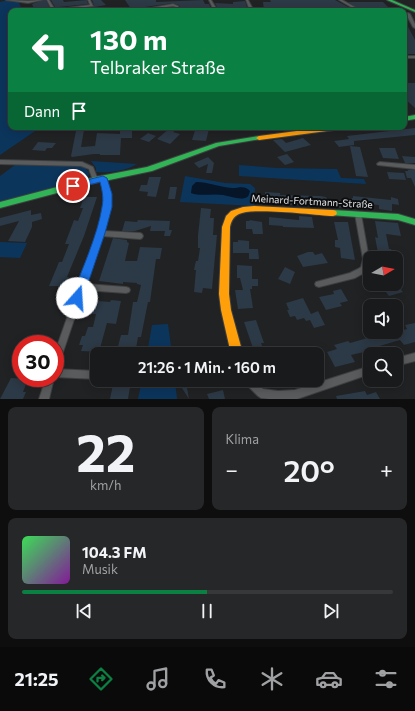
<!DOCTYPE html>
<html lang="de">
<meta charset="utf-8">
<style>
:root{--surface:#191a1b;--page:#262728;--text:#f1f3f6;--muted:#9fa1a3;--line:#37383a;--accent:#0b8043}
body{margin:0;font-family:Commissioner,sans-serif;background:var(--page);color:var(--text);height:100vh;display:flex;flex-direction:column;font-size:15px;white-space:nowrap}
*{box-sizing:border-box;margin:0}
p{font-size:13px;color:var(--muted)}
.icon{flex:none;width:22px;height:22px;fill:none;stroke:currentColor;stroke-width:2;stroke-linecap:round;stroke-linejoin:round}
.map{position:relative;height:399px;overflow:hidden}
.details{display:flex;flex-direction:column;gap:8px;padding:8px;background:#0e0e0f;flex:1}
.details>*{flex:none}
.hud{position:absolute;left:8px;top:8px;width:399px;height:122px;border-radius:8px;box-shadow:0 2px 10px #0003,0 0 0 1px var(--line);background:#0b8043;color:#fff;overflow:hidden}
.needle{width:26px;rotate:80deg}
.fabs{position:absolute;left:363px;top:251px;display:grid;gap:8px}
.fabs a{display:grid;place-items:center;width:40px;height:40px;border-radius:8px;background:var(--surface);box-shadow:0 2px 10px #0003,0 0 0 1px var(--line);font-size:20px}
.speed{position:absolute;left:12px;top:335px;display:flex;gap:8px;font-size:20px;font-weight:700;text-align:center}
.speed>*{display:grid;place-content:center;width:52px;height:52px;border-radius:50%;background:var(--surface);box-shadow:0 2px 10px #0003,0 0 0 1px var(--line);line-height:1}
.speed .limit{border:6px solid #d22;background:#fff;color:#111}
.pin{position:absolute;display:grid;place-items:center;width:34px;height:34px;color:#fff;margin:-17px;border:2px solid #fff;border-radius:50%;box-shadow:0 1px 4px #0007}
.me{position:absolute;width:44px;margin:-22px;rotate:19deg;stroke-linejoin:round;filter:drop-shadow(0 0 3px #0008)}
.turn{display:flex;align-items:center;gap:14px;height:84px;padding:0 16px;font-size:18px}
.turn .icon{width:52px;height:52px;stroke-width:2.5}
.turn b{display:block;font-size:28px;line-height:34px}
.then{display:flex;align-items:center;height:38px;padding:0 16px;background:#0003;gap:8px;font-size:15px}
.big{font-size:30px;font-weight:600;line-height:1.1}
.details .tile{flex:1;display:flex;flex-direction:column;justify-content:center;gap:6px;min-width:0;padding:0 14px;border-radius:8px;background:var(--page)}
.details .dial{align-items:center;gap:0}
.dial b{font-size:52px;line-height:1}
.song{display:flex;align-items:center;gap:12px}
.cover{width:48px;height:48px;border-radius:6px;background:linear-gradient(135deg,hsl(130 70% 55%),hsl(290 70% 35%))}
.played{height:4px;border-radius:2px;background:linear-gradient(90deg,var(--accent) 50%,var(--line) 50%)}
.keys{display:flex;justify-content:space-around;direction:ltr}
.heat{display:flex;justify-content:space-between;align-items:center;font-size:22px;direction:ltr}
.details .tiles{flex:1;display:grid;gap:8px;grid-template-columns:1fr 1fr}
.tile:last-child{grid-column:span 2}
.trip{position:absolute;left:90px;top:347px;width:234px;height:40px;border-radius:8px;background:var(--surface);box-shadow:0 2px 10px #0003,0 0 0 1px var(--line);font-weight:600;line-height:40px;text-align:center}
.dock{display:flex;height:64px;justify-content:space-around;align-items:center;background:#0a0a0b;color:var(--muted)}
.dock .icon{width:28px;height:28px}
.dock .active{color:var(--accent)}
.dock b{font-size:18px;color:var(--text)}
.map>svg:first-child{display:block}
.green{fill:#0c355c}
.water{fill:#061527}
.building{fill:#2c3946}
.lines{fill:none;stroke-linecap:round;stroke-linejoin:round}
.street-casing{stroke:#3e3f40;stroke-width:2}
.fast-casing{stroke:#3e3f40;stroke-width:2}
.slow-casing{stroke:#3e3f40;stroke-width:2}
.street{fill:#5a5b5c;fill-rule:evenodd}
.fast{fill:#30b455;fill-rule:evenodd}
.slow{fill:#ff9f0a;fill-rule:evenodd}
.route{fill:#1a73e8;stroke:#114b97}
.labels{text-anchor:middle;stroke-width:4;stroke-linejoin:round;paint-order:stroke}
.street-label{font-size:10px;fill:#e1e2e4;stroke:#0b0c0d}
</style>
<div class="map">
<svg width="415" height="399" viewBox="0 0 415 399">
<rect width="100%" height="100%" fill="#212224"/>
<!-- green -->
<path class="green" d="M7,0H23L19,3L23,11H11V127H41L0,155V2Z
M91,161L137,164C126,171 109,173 96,172V168Z
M15,165H58L84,167L89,172L88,179L0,202V176Z
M239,165L277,168L337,169L341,178L364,179L366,184L239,176Z
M185,176L225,183L250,184L255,188L254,206L180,202Z
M0,242L27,243L20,258L0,257Z
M168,324L172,354H147L152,325Z
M142,380H175L177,399H138Z"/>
<!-- water -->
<path class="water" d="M196,182C208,182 220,187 232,188C239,188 245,185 250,191C249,194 249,197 245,198C238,200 230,196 223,195C213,193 201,197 191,193L192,186Z"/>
<!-- building -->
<path class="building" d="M43,0H46L51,11H35L32,4Z
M51,0H63L64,2L87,0L88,4L59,7H55Z
M92,0H101L106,5L95,7L97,10L69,11L93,7L94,5Z
M125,0H156V2L203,0L205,4H209L212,11H181L179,5L173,3L131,9Z
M270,0H335L354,10H264L263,2H271Z
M245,1L247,7L239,9L240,10L219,11L215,3L233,4V2Z
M348,2H383L392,11H363Z
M404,19L415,40V54H407L404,50Z
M404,83H415V108L404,98Z
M196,127L209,129L206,141L192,140Z
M170,128L176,130L173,132L180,134L170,144L157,139Z
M415,128V135L354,141V145L339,147L334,141L349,139L347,136Z
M84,130L81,147L95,146L97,133L120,134V131H132V138H121L120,155H100V154H94L72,157L71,156L76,131Z
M148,133L156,136L149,142L140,139Z
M303,138L311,145L285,152L273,140L282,139L286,143Z
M38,142L56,143L52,148H47L45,151L32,150Z
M350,146L360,147L368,177L356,176Z
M379,148H395L399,159L383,158Z
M287,154L294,162L285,165L277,157Z
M402,156L415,157V163H405Z
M208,157L214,163L212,173H206L208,164L199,168L194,163Z
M408,170H415V187L411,178H407L405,171H408Z
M387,172L404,173L406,180L389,179Z
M149,177H161L156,197L147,196L148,192L139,191L141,185H147Z
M170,187H177L175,199H168Z
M265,192L280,193V195L320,196L326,197L327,200L344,201V198H353V196L391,200V197L398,199L399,205L392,204V211L379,209V205L359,204L360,209L331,207V206L297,202L298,205L265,204L262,203V198H265Z
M84,197H97L84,236L67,277H69L66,286H49L59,262H62L69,244H65L74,220L78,221L83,208H80Z
M201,208L211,209L210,218H214L213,235H217L212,289L203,288L202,293L194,292L196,270H194L195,265L196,261H198L200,248H198V235Z
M31,210V215L41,213L42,219L32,222V227L25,242L8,241L19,221L0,226V218Z
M299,216L312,217L314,228L283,227V226L269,225V217L299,220Z
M138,220L170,221L169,230H172L170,236H164L165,231H150L151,226L135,231H122L125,221L137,222Z
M249,220L262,222L263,234H253L252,229H246V221H250Z
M375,221L398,223L401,236L386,234L389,249H391L394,258H379L375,237L378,238Z
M334,222H348L355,260L341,258L340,248L335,247V240H338Z
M113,238L127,240V242L129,243L125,261H137L140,247L162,248L160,259H156L150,302H148L141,337H138L135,354H116L121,335H128L133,302H137L141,285L137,284V283L123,282V284L99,281Z
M238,240L249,241V249H258L259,259H249V253H233V242H238Z
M308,252H313L315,255L322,253L328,263L303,267L297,256Z
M237,265L252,266V279H258V286H252V289H250L253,308L238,309L235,290H243L240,278H237Z
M285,267L295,272L290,284L278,279Z
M383,284H396L403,292L389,296L383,288L386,287Z
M341,289L348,301L340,303L342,306L326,310L319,297L334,294L333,291Z
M303,298L311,314L318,311L325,325L314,328L310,320L306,321L304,318L297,320L295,316L290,317L287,310H289L286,303Z
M111,300L121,301L116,324L107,323L99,352L81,351L83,345H79L82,336H85L88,327H93L96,314H89L91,307H96L98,301L110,302Z
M256,320L264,343H261L265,354H255L244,322Z
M415,323V342L404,345L400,340L376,347L379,352L366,356L364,352L351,355L355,362L335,367L327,352L337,349L334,345L348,341L350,343L371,337L368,332H396L407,329L405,325Z
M317,354L325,372L317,375Z
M11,378L28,379L23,392H26L23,399H0Z
M114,380L131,381L128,399H110Z
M188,380L192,386L187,388L189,399L180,385Z
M215,380H236L237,383L216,387Z
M223,390L225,399H209L207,394Z
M365,391L367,395L376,392L380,399H337L336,396Z"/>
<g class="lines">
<defs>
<path id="street" d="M6,0L28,1L42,0L28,3Z
M47,0H49L54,8L59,9L90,5L88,0H90L93,6L59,11L52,10Z
M209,0H211L218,11H214Z
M246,0H248L254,11H250Z
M339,0H342L362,11H358Z
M173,4L178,6L180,11H176V7L173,6L146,10L145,9Z
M408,13L410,14L415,24V28L413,27L406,14Z
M404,56H415V58H404Z
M109,127H131L129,128L111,129H109Z
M0,160L82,162L93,167L98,180L95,182L93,181L89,169L81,166L0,164Z
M380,162L415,165V169L378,165L377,164L378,163Z
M103,176L106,178L110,194V207L104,231L140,233L142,234L143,236L142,238L140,239L102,236L86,284L126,287L129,288L130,290L129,292L126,293L84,290L59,364L58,367L55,368V352L97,233L104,207V194L100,178Z
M356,212H360L361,214L369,259L368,266L366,271L364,273L355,278L319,287L316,286L315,284L316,282L350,273L358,269L361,267L363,259L355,214Z
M415,353V361L396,366V358Z
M370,366V374L297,399H269L261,398L258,396L245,383L244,380H254L263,389L278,391L295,390Z
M55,369L97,371V379L55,377Z
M46,378H54L49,399H39Z"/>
<path id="fast" d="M387,0H392L415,10V12Z
M415,115V119L404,121V117Z
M259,136L262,138L261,139L219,146L152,171L95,183L0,208V202L95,177L147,167L216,143Z
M333,210L398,214L415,219V225L398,220L330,215L329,213L330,211Z"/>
<path id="slow" d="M327,127H345L342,129L259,140L256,138L259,136Z
M254,206L333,210L336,211L337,213L336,215L333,216C314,215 254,207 239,214C233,217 231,222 230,227L229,294L231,310L243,354H231L221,310L219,294L222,227L226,216L231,211L243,207Z"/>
</defs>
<!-- street casing -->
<use href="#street" class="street-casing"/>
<!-- fast casing -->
<use href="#fast" class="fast-casing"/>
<!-- slow casing -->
<use href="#slow" class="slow-casing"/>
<!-- street -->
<use href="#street" class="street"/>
<!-- fast -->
<use href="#fast" class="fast"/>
<!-- slow -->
<use href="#slow" class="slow"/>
</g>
<!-- route -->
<path class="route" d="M103,176L107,178L112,194V207L105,233L83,298L81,302L77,304L73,302L71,298C81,272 98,234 102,207C104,198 102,190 100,182L73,189L69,186L70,184Z"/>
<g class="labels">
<!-- street labels -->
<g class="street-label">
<text transform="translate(312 201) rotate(3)" y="4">Meinard-Fortmann-Straße</text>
</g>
</g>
</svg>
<div class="fabs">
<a><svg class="needle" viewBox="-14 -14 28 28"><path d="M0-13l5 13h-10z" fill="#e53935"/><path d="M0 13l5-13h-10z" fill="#9fa1a3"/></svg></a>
<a><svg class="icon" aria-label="sound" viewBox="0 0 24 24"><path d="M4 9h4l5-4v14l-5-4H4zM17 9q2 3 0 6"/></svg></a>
<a><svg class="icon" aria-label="search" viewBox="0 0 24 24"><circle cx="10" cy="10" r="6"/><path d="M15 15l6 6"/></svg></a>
</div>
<div class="speed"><div class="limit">30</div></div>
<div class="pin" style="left:73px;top:186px;background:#d93025"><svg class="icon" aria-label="arrive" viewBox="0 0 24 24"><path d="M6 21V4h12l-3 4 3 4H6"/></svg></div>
<svg class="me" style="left:77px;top:298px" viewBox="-20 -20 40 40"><circle r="19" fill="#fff"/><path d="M0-13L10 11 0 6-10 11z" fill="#1a73e8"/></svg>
<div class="trip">21:26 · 1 Min. · 160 m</div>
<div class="hud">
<div class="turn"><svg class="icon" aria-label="left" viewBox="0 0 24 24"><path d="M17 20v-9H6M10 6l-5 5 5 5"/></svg><div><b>130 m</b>Telbraker Straße</div></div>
<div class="then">Dann<svg class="icon" aria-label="arrive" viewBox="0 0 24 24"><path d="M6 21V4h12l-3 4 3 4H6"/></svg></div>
</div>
</div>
<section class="details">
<div class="tiles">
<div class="tile dial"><b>22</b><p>km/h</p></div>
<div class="tile"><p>Klima</p>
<div class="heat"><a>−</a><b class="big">20°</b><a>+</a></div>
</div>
<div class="tile">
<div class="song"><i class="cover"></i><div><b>104.3 FM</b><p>Musik</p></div></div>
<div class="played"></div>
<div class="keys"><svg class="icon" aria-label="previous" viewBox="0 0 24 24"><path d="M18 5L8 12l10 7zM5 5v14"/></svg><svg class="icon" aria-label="pause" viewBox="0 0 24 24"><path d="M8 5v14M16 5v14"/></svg><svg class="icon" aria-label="next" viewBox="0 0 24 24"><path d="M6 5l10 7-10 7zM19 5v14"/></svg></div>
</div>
</div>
</section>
<nav class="dock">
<b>21:25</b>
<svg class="icon active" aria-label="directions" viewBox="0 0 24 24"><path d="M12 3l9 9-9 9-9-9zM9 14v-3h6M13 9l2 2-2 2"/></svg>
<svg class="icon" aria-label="music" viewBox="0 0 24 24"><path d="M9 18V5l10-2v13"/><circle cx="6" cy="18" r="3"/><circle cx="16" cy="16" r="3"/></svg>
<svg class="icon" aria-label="phone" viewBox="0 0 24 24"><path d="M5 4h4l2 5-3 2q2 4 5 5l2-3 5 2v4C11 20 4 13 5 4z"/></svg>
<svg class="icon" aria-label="climate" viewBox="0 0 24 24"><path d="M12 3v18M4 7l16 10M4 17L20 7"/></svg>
<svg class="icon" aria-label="car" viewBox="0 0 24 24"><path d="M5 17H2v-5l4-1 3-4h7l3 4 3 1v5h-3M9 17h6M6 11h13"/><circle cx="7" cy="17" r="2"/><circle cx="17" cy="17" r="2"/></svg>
<svg class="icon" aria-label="filters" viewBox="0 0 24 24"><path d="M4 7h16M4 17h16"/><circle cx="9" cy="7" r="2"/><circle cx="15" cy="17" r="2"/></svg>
</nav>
